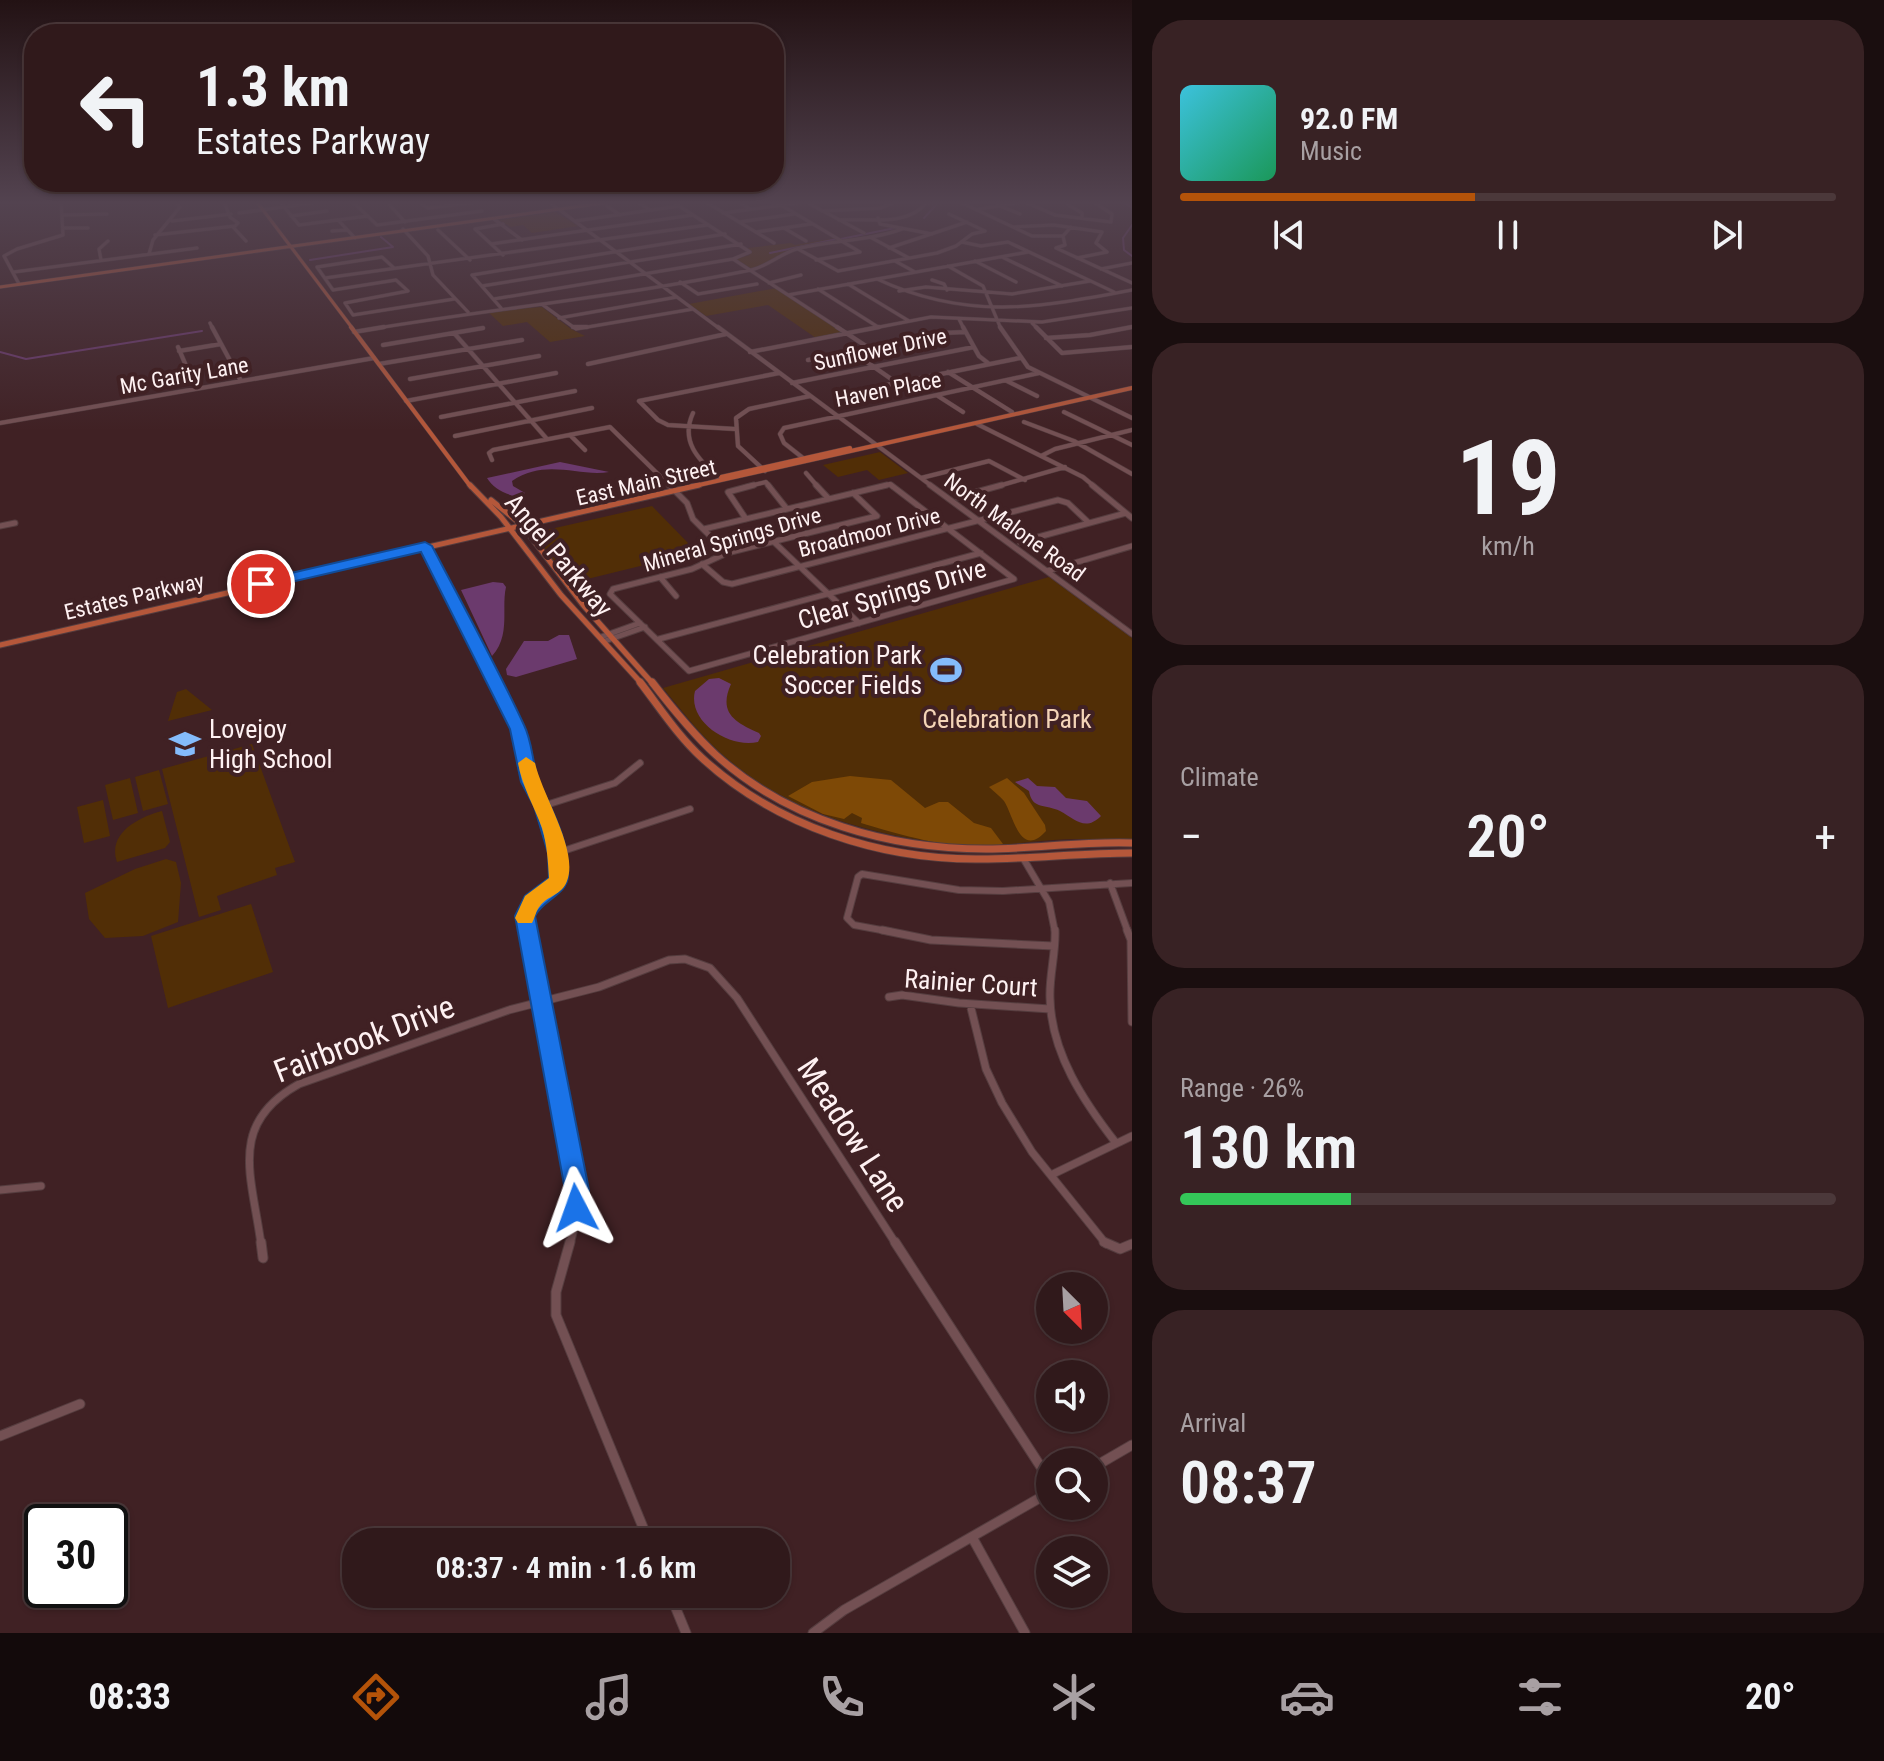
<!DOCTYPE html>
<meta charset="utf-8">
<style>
:root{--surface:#30191b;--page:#382224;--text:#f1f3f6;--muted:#a8a0a3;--line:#4b383a;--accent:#b45309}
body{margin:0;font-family:"Roboto Condensed",sans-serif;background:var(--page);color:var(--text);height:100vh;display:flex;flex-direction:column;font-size:30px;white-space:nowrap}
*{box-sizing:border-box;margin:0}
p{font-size:26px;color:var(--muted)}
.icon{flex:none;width:44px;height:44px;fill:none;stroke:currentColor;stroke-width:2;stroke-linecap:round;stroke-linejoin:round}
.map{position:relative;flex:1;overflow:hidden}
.drawer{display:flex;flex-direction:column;gap:20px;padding:20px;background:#1a0e0f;width:752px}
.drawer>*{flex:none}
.hud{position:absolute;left:24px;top:24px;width:760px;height:168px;border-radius:32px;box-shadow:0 2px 6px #0004,0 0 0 2px var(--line);background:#30191b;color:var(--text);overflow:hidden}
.needle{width:52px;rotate:156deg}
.tools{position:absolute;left:1036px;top:1272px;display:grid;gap:16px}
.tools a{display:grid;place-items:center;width:72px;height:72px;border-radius:50%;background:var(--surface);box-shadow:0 2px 6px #0004,0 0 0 2px var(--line);font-size:40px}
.speed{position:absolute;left:24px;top:1504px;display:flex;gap:16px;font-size:40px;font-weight:700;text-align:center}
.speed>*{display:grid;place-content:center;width:104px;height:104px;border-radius:50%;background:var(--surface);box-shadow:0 2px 6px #0004,0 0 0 2px var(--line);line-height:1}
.speed .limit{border:4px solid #111;border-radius:12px;background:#fff;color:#111}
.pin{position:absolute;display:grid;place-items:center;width:68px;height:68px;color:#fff;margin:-34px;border:4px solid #fff;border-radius:50%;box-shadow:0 2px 8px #0007}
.me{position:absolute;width:88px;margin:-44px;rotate:356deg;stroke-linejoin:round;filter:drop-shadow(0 0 6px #0008)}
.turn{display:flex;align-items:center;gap:28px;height:168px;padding:0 40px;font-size:36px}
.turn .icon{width:104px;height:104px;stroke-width:2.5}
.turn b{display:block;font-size:56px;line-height:68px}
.big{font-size:60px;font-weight:600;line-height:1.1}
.drawer .tile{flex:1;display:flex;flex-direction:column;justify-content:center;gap:12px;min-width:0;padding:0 28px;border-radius:32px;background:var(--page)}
.drawer .dial{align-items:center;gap:0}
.dial b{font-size:104px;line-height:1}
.song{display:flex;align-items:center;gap:24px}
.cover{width:96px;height:96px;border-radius:12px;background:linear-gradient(135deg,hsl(190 70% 55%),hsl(150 70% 35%))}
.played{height:8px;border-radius:4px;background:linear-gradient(90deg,var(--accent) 45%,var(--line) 45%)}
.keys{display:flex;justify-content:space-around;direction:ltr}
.heat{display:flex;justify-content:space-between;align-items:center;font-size:44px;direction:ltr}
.charge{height:12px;border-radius:6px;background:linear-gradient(90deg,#34c759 26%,var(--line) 0)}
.trip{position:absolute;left:342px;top:1528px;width:448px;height:80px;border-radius:32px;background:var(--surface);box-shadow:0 2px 6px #0004,0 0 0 2px var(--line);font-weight:600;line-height:80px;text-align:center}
.menu{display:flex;height:128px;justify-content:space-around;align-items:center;background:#130a0b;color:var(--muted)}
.menu .icon{width:56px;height:56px}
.menu .current{color:var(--accent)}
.menu b{font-size:36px;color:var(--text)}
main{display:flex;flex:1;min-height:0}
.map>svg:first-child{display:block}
.green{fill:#512e06}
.forest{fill:#7e4906}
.water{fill:#6b3a6d}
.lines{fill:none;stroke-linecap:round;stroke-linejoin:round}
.stream{stroke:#6b3a6d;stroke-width:2}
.minor-far5-casing{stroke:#553d3f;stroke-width:4}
.minor-far4-casing{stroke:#553d3f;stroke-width:5}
.minor-far3-casing{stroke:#553d3f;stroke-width:7}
.minor-far2-casing{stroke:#553d3f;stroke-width:8}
.minor-far1-casing{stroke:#553d3f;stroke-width:9}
.minor-casing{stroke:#553d3f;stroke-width:11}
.major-far3-casing{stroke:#553d3f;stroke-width:4}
.major-far2-casing{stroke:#553d3f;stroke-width:5}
.major-far1-casing{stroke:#553d3f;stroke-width:7}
.major-casing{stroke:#553d3f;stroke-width:9}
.minor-far5{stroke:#735053;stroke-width:3}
.minor-far4{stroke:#735053;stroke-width:4}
.minor-far3{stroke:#735053;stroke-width:5}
.minor-far2{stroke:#735053;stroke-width:6}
.minor-far1{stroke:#735053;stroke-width:7}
.minor{stroke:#735053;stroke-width:9}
.major-far3{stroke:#b5573a;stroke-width:3}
.major-far2{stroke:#b5573a;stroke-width:4}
.major-far1{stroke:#b5573a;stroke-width:5}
.major{stroke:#b5573a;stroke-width:7}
.route{fill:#1a73e8;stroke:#114b97;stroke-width:2}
.slow{fill:#f59e0b}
.labels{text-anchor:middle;stroke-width:8;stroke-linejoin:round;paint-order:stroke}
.far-street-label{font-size:22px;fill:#fef1f2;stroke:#402124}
.street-label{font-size:26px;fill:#fef1f2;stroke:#402124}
.poi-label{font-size:26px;fill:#fef1f2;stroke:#402124;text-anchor:end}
.park-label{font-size:26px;fill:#f4d4b7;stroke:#402124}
.near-street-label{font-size:32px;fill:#fef1f2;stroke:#402124}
</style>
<main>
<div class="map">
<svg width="1132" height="1633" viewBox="0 0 1132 1633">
<rect width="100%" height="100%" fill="#402124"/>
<!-- green -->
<path class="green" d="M555,212L578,226L532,233L523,225L511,227L499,220Z
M836,238L841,241L788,250L769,263L752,269L736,259L750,255L748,248L791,243L795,245Z
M777,288L844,333L816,338L768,305L706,316L689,304Z
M542,307L571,329L585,336L550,342L527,322L503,326L487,311Z
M880,452L908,473L879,480L867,470L838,477L823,465Z
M652,506L688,543L681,556L571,583L533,533Z
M1049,577L1132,638V840C1106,840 1079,838 1053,840C1022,842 992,848 961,845C880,838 792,814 729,760C704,740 684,713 663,688Z
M186,689L212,710L168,721L177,692Z
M252,744L295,862L275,868L277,875L217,896L221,910L199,917L162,769Z
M159,770L168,804L143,811L135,777Z
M130,778L138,813L113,820L105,785Z
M103,800L110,836L84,843L77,807Z
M162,811L170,842L165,848L117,862C107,833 139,817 162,811Z
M166,859L176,862L181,883L178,922L143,936L105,938L89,919L85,893L135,869Z
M251,904L273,972L168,1008L151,936Z"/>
<!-- forest -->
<path class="forest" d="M850,776L891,780L925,808L939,802H948L974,823L991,828L1003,844C968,855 897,834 861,823L862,818L852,813L844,819L823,814L788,796L812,782Z
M1007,778L1024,793L1045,825L1046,831C1020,860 1013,814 1004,801C1000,796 994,792 989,787Z"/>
<!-- water -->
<path class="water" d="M560,462L609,472C578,477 546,458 512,481L513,486L525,493V498C511,497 494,490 487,478Z
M493,582L503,583L506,587C501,609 511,635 492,656L461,590Z
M559,635H569L577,659L516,677L507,675L506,669L524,641H548Z
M719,678L731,684C718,713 735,722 759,733L761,736L758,742C730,749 687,722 695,691L709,679Z
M1028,778L1037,786L1055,787L1066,798L1087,801L1101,816C1085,832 1075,819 1060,811C1046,804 1032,810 1029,791L1015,782Z"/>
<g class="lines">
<!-- stream -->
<path class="stream" d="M1121,202L1132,207
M924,218L936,205
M1132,225L1123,238L1124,250L1132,256
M841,239L895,228
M770,253L837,239
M310,260L393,247L381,237
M0,352L26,359L202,331"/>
<defs>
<path id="minor-far5" d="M280,202L299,225L368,216
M353,202L377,225L482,211
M387,202L405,222
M419,202L428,208L478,202
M549,202L720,329
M638,202L650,210
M706,202L774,243
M739,202L750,209
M806,202L864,233
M960,202L1032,236H1063
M1025,202L1055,215L1111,222L1112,214L1094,202
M1069,202L1067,204L1082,213V218
M926,203L947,202
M781,205L860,252L816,260
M607,206L620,215
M1000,206L1020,214
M979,209L1023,202
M263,210L239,213L318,202
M822,211L881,208L895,202
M723,213L804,202
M949,214L985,231
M62,215L107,214
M291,216L327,211
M878,218L880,224L932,234
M494,219L522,240
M338,220L355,238
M839,220C865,218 908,227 926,203
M172,221L231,214
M575,221L679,206
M739,222L794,214
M233,227L246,241
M1013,227L1054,225L1102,232L1096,243L1107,252L1077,258
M1071,227L1063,236L1065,245L1056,248L1132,283
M63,228H88
M784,228L806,241
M403,229L428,256L433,275L468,312
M475,229L503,255
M475,229L503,224
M438,230L470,260
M332,231L347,230
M756,232L811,224
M155,235L235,226L238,223L230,217L224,202
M870,237L909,258
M962,242L981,246L1008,242L1114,292
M491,244L693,215
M889,248L967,222
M798,249L838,271L937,253L956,246L972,234L985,231
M149,254L153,240L180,207L176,202
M1002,257L1062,286
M733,259L840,329
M101,260L99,249L108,241
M895,261L915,272
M975,261L1016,282
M948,266L983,286L1001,329
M394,268L382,257L317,267L333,290L396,280L408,291L345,303L353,315L454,299
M1101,269L1132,263
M14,272L197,248
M325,278L707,225
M877,279C967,321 1038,308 1132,290
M932,280L944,284L947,290
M680,282L698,294L757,284
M769,283L801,275
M19,284L4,256L17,249L63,235L61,202
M848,284L909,321
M482,286L741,244
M818,289L878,327
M899,291L926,287L1012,294L1090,281
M788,295L1028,252
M494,299L733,259L750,252L673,202
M543,305L576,329L693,309
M501,308L472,275L725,234
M559,318L677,297
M959,319L964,329
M210,323L213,329
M1032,323L1038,329
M372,329C498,308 625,296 751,270C769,266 782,252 800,248C834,240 869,241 902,229
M477,329L483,328
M869,329L931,317L1042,322L1132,308
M1121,329L1132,327"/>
<path id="minor-far4" d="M212,327L241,381
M573,327H587
M718,327L933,487
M837,327L869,348
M963,327L979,356L988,363
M1000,327L1028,367L1132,418
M1036,327L1062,353L1132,347
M354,332L384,327
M454,333L547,439
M1046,338L1090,335L1132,327
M383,345L483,328
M178,347L196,389
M179,351L221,344
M851,351L897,383
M750,352L879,327
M808,360L943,333L965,332
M379,364L522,340
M588,364L726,334
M948,372L1012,412
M410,379L539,356
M1007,381L1037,396
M792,383L974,347
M852,392L1020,358
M938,396L963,412
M406,401L556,373
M1064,412L1132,445
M693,413C680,441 698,459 718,478
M441,417L575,391
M1024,422L1074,441L1132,474
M0,423L374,358
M977,424L1083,477L1095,487
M735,429L668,425L658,420L639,401L779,373
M570,435L585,450
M455,436L592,408
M1041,456L1055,449L1132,430
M803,458L784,443L780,434L784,428L1039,373
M492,460L489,453L493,450L610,427L671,487
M765,471L738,446L736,418L749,409L810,396
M806,473L818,487
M921,478L989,461L1025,480
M745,487L766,482L770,487
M879,487L890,484L893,487
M995,487L1065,467"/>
<path id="minor-far3" d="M669,485L672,488
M768,485L787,509
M816,485L829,499
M930,485L1132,634
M1092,485L1132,518
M676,492L687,503L693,519L727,553
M853,493L877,516L727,553L692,569L613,589L610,594L689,671L1014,579L891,485
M958,497L1002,485
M746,519L728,492L754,485
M0,526L15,523
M704,529L887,485
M774,542L859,623
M1020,542L1126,513
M425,546L495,684
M702,564L723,582L732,584L1058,500L1068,503L1089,523
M1047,571L1132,546
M660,577L676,596
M601,637L640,623
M659,639L981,553
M605,641L645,627"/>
<path id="minor-far2" d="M494,682L522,737L530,782L551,829L559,879C539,895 523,905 528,932
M543,806L615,783L640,763
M557,853L690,809
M1023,858L1049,902L1055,932
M1110,883L1128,932
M892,932L854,925L847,918L858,877L862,874L959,890L1003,891L1132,883"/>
<path id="minor-far1" d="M528,930L577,1190L575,1225L570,1244
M882,930L931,940L1054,946
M1055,930C1056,953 1049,976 1050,998C1051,1053 1084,1102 1116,1143
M1127,930L1131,940L1132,1022
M889,997L902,995L959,1003L1050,1009
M970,1004L986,1069L1002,1103L1032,1152L1106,1244
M1051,1175L1132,1136
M0,1190L41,1186
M261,1244C252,1176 227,1124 299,1084L509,1010L599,987L669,960L685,959L710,968L737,998L896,1244"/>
<path id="minor" d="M261,1242L263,1258
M570,1242L556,1292V1315L649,1542
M895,1242L1050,1481
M1104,1242L1120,1249L1132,1244
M0,1436L80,1404
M1094,1467L1132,1445
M972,1537L1025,1633
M670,1594L686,1633
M813,1633L844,1610L1050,1492"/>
<path id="major-far3" d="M257,202L353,329
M0,287L610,202"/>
<path id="major-far2" d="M351,327L471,487
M721,477L850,448
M690,487L1132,388"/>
<path id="major-far1" d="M470,485L501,517L561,595L642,684
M491,500L522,525L584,606L653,684
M0,645L699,485"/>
<path id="major" d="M640,682C660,708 678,736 702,758C776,826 880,860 980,859C1031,859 1081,853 1132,853
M652,682C672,708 692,733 716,755C789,821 890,849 986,849C1035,849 1083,841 1132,843"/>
</defs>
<!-- minor-far5 casing -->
<use href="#minor-far5" class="minor-far5-casing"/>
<!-- minor-far4 casing -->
<use href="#minor-far4" class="minor-far4-casing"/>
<!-- minor-far3 casing -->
<use href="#minor-far3" class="minor-far3-casing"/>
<!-- minor-far2 casing -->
<use href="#minor-far2" class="minor-far2-casing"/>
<!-- minor-far1 casing -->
<use href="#minor-far1" class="minor-far1-casing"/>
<!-- minor casing -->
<use href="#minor" class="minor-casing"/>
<!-- major-far3 casing -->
<use href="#major-far3" class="major-far3-casing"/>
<!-- major-far2 casing -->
<use href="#major-far2" class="major-far2-casing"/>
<!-- major-far1 casing -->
<use href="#major-far1" class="major-far1-casing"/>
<!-- major casing -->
<use href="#major" class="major-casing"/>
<!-- minor-far5 -->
<use href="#minor-far5" class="minor-far5"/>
<!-- minor-far4 -->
<use href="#minor-far4" class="minor-far4"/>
<!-- minor-far3 -->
<use href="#minor-far3" class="minor-far3"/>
<!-- minor-far2 -->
<use href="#minor-far2" class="minor-far2"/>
<!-- minor-far1 -->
<use href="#minor-far1" class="minor-far1"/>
<!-- minor -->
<use href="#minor" class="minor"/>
<!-- major-far3 -->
<use href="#major-far3" class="major-far3"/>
<!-- major-far2 -->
<use href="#major-far2" class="major-far2"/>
<!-- major-far1 -->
<use href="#major-far1" class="major-far1"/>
<!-- major -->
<use href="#major" class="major"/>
</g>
<!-- sky -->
<linearGradient id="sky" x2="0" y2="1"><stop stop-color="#231214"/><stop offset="0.47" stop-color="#534350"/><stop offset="1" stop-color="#534350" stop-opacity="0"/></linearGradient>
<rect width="1132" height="431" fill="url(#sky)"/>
<!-- route -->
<path class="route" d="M425,542L432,546C463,606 496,664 524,725C533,743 532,765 540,784C553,812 570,843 568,876C567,895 542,900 535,916L589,1190L585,1216L576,1220L567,1216L563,1208L565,1190L515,916L525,896L549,878L548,853L534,806L521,782L510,729L421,552L261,589L254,584L261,580Z"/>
<!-- slow -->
<path class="slow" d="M526,757L535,763C542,795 579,850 567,881C562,895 547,896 540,906C536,910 535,918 532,923H518L515,918L525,896L549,878C548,861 547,845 542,828C534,806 522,786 518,763Z"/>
<!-- icons -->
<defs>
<symbol id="stadium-bare" viewBox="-9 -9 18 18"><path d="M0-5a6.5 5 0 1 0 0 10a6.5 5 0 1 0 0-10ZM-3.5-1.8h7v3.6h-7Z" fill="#84bcfb" stroke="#402124" stroke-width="2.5" paint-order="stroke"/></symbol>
<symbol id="school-bare" viewBox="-9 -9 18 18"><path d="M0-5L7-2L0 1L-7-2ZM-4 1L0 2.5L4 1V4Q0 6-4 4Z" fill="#84bcfb" stroke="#402124" stroke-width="2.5" paint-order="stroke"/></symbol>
</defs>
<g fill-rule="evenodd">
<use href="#stadium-bare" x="924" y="648" width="44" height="44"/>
<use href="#school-bare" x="163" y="722" width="44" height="44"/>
</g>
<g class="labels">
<!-- far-street labels -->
<g class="far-street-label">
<text transform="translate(880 349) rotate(-12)" y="8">Sunflower Drive</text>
<text transform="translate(184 375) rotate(-10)" y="8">Mc Garity Lane</text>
<text transform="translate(888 389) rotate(-11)" y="8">Haven Place</text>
<text transform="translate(646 482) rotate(-13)" y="8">East Main Street</text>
<text transform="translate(1015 527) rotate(36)" y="8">North Malone Road</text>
<text transform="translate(869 532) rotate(-14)" y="8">Broadmoor Drive</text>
<text transform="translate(732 539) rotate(-16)" y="8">Mineral Springs Drive</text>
<text transform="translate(134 596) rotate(-13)" y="8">Estates Parkway</text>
</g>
<!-- street labels -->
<g class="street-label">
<text transform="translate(559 555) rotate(50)" y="9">Angel Parkway</text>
<text transform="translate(892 594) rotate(-16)" y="9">Clear Springs Drive</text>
<text transform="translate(971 983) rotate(4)" y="9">Rainier Court</text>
</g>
<!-- poi labels -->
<g class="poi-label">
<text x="922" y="664">Celebration Park<tspan x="922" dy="30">Soccer Fields</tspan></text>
<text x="209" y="738" text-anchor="start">Lovejoy<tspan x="209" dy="30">High School</tspan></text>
</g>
<!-- park labels -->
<g class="park-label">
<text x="1007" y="728">Celebration Park</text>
</g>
<!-- near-street labels -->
<g class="near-street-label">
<text transform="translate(364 1039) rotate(-21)" y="11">Fairbrook Drive</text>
<text transform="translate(853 1135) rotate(57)" y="11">Meadow Lane</text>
</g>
</g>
</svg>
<div class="tools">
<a><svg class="needle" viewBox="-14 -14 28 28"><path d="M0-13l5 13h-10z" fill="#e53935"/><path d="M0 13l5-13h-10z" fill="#a8a0a3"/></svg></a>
<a><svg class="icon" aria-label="sound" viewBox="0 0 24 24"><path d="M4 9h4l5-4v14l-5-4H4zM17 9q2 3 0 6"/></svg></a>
<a><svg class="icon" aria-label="search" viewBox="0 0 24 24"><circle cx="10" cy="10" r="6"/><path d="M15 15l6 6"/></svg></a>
<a><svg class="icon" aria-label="layers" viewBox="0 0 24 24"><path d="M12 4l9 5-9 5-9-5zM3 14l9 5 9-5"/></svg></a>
</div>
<div class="speed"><div class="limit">30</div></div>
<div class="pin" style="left:261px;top:584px;background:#d93025"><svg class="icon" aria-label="arrive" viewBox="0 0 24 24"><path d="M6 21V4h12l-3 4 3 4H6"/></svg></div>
<svg class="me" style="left:576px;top:1208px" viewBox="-20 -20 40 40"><path d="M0-17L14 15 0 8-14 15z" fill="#1a73e8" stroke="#fff" stroke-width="4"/></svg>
<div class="trip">08:37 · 4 min · 1.6 km</div>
<div class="hud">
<div class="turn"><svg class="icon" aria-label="left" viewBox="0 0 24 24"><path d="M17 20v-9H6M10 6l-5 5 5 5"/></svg><div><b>1.3 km</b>Estates Parkway</div></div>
</div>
</div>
<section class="drawer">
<div class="tile">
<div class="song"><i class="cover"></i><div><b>92.0 FM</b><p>Music</p></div></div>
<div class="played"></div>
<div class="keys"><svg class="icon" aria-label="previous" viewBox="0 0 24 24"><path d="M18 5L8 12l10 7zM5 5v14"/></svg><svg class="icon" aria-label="pause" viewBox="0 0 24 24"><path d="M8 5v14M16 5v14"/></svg><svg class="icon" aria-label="next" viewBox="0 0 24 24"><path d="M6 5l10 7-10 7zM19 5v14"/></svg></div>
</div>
<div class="tile dial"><b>19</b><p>km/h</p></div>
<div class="tile"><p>Climate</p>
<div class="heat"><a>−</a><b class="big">20°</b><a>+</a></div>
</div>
<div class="tile"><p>Range · 26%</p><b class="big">130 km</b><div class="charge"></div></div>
<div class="tile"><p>Arrival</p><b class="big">08:37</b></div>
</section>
</main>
<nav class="menu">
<b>08:33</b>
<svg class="icon current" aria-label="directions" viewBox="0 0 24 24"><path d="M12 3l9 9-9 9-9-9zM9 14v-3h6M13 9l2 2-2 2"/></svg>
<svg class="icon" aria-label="music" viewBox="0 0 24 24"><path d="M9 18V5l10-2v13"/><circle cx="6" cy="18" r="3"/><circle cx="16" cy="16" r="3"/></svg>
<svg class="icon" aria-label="phone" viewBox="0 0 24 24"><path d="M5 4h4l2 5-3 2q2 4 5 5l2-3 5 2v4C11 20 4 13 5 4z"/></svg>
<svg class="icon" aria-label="climate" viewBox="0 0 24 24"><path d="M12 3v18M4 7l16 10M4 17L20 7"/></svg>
<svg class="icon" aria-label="car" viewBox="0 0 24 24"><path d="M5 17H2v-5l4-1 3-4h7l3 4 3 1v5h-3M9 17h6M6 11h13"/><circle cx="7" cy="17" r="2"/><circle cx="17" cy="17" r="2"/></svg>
<svg class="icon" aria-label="filters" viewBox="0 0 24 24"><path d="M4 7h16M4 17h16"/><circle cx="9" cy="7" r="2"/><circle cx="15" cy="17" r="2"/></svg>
<b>20°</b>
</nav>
